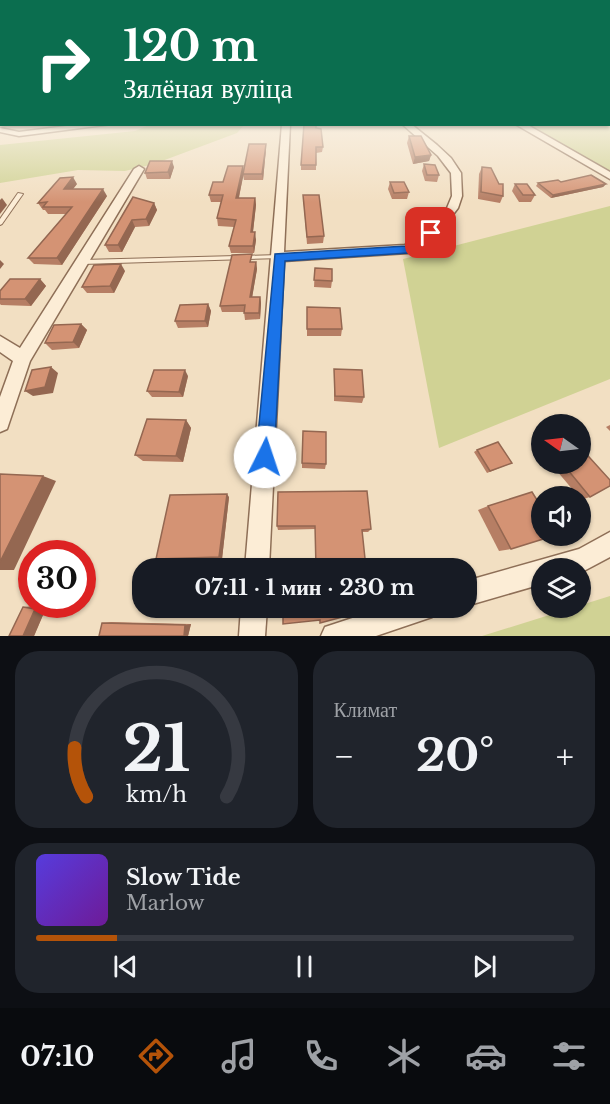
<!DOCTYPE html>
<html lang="ru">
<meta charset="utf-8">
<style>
:root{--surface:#171b24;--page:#20242c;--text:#f1f3f6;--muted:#9ea1a6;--line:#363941;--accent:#b45309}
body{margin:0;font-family:"Libre Baskerville",serif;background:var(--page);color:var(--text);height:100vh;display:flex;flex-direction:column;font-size:22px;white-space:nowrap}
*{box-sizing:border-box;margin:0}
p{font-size:20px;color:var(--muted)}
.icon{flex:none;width:33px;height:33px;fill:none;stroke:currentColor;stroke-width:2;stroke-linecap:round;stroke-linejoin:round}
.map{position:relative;height:636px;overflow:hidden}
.drawer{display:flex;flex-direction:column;gap:15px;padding:15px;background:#0d0f14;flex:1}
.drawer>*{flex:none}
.hud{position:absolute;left:0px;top:0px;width:610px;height:126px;box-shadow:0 2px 4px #0004;background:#0b6e4f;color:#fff;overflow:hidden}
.needle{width:39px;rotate:284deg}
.tools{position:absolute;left:531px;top:414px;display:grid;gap:12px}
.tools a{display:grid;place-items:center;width:60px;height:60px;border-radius:50%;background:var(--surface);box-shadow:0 2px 4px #0004;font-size:30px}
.speed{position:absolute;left:18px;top:540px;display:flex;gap:12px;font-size:30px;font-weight:700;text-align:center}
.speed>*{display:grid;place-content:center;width:78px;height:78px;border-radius:50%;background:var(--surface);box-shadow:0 2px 4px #0004;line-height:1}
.speed .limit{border:9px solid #d22;background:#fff;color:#111}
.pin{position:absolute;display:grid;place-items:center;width:51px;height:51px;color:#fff;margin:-26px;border-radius:12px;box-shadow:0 3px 9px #0006}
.me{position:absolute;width:66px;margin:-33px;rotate:4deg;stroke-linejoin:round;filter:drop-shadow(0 0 4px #0008)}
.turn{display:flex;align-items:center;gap:21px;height:126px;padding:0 24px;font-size:27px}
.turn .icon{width:78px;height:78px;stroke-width:2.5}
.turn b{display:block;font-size:42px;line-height:51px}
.big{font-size:45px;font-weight:700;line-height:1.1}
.drawer .tile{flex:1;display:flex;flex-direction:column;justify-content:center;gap:9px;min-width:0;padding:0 21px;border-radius:24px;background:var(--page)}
.drawer .dial{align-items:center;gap:0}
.dial svg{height:156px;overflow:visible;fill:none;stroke:var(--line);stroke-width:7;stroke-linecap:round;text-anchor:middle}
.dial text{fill:var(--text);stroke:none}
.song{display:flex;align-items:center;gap:18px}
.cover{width:72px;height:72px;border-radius:9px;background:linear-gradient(135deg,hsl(250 70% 55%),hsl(280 70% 35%))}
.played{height:6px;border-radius:3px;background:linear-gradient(90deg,var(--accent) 15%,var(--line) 15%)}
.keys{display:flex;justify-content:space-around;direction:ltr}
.heat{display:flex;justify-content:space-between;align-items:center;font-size:33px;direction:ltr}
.drawer .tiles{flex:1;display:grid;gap:15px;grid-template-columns:1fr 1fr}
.tile:last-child{grid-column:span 2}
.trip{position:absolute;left:132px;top:558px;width:345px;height:60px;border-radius:24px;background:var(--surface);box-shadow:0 2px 4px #0004;font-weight:700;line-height:60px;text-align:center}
.tabs{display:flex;height:96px;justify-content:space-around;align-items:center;background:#090b0e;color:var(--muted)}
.tabs .icon{width:42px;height:42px}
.tabs .current{color:var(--accent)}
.tabs b{font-size:27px;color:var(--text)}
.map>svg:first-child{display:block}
.green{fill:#d0d294}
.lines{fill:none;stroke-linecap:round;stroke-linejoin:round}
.service-casing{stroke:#8e6f57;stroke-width:2}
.minor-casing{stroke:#8e6f57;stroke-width:3}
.service{fill:#fcedd6;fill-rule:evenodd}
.minor{fill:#fcedd6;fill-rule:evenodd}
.wall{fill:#b67e64}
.shaded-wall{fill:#946751}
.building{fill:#d49374;stroke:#946751;stroke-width:1.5}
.route{fill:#1a73e8;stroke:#114b97;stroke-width:1.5}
</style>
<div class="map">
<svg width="610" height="636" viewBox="0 0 610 636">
<rect width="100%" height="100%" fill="#f2dfc2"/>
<g class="green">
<polygon points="610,113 610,171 524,125 609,124"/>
<polygon points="149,125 244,125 237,133 154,164 125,171 78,170 0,183 0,145 135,131"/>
<polygon points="610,206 610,379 439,448 403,259"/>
<polygon points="610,596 610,636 482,636"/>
</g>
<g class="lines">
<defs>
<g id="service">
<polygon points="18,193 23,194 2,224 0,225 0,219"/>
<polygon points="279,255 281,256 281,258 82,264 79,262 82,260"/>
</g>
<g id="minor">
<polygon points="82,124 112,124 19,136 0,132 0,128 19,132"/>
<polygon points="282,124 290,124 284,252 405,245 433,225 447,208 452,196 451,173 438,156 402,124 411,124 437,145 451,158 461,173 462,196 458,208 441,230 422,246 408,253 284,261 269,568 245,568"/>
<polygon points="515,124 526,124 610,172 610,179"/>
<polygon points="139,166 144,169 30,361 9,423 7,429 0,432 0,397 13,361 0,352 0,336 20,348 134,169"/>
<polygon points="610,532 610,557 580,573 580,568 542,568 542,584 466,606 466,581 579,549"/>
<polygon points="241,608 267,608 265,636 239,636"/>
<polygon points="383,608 436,608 432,617 376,636 321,636 325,627"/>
</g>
</defs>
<use href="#service" class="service-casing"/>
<use href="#minor" class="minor-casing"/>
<use href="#service" class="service"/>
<use href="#minor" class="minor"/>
</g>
<g class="wall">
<polygon points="316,128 323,147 322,152 316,153 316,170 301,170 301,165"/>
<polygon points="409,136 431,155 429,161 413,164 407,143"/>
<polygon points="266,144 266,149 263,180 244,180 243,175 239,198 255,198 256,205 253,232 256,240 254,253 231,253 229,246 234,227 218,226 217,218 221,202 211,202 209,195 223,182 243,166 244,172"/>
<polygon points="424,164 439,175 437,182 425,181 422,171"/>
<polygon points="174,167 170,179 147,179 145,173"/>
<polygon points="482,167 503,196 500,203 478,199 479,174"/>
<polygon points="390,182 409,192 407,199 392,199 388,189"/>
<polygon points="561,182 606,184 603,187 551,198 536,186 538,183"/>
<polygon points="77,184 73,189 107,196 62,265 34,264 28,258 66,214 48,214 45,210 43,210 38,203"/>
<polygon points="515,184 535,195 531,202 519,202 512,191"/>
<polygon points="303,195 324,236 323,243 307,244"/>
<polygon points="133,197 154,203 157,210 149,226 135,227 122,252 109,252 105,245"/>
<polygon points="253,261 252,262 256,262 257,269 252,297 260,297 261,303 260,319 245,320 244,312 222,312 220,306"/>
<polygon points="315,268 332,281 331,288 314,287"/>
<polygon points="125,271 114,293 87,293 82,287"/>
<polygon points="40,279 46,286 31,306 1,305 0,304 0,291"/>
<polygon points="208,304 211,311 208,327 178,328 175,321"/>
<polygon points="307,307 342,329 341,336 307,336"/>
<polygon points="81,324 87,330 79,348 52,350 45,343"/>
<polygon points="334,369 364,397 362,403 334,401"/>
<polygon points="188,376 183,397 152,397 147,391"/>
<polygon points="186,420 191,428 183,462 143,461 135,455"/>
<polygon points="610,425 610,431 606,427"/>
<polygon points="477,450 512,463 487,473 474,452"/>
<polygon points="302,463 326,464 325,469 302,468"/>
<polygon points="551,464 580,464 590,497 580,500 580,496 578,496"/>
<polygon points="278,492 371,529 368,532 362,532 366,568 316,568 315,529 278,530 277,526"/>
<polygon points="229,497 222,559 162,560 156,559"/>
<polygon points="488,506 511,549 499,551 478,510"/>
<polygon points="34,606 46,608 34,636 23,607"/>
<polygon points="111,622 191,624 188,636 99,636 102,623"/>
</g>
<g class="shaded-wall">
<polygon points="266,144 266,149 263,180 262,174"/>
<polygon points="431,155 429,161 413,164 415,157"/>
<polygon points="172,161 174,167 170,179 168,172"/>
<polygon points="243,166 244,173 237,205 236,198"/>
<polygon points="73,177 77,184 68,195 64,189"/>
<polygon points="606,184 603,187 551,198 553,195"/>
<polygon points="103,189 107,196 62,265 57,258"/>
<polygon points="2,198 7,205 0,214 0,200"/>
<polygon points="255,198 256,205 252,240 251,232"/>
<polygon points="154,203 157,210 149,226 146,219"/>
<polygon points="132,220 135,227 122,252 118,245"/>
<polygon points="255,232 256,240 254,253 253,246"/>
<polygon points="0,260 4,264 0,269"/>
<polygon points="256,262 257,269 251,304 250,297"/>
<polygon points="121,264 125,271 114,293 110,286"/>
<polygon points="40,279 46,286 31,306 25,299"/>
<polygon points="260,297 261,303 260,319 259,313"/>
<polygon points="208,304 211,311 208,327 205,321"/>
<polygon points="81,324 87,330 79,348 73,342"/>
<polygon points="51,367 58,373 53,393 33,396 25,391"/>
<polygon points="185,370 188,376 183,397 179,392"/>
<polygon points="186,420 191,428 183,462 176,456"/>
<polygon points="43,476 56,481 14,570 0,570 0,562"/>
<polygon points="227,494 229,497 222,559 219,557"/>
<polygon points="46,608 34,636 23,636 35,609"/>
<polygon points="191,624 188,636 184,636 185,625"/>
</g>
<g class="building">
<polygon points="304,124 316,124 316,128 321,129 323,147 316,147 316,165 301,165"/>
<polygon points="409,136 421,136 431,155 415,157"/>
<polygon points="249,144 266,144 262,174 243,174"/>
<polygon points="150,161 172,161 168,172 145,173"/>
<polygon points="424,164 435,165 439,175 427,175"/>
<polygon points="228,166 243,166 236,198 255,198 251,232 255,232 253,246 229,246 236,220 217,218 223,195 209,195 213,182 223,182"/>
<polygon points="482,167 491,168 499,184 503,184 503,196 481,192"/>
<polygon points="591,175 606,184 553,195 538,183 558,180 561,182"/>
<polygon points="73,177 64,189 103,189 57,258 28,258 72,207 43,207 47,202 38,203 60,178"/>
<polygon points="390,182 404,182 409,192 394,193"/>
<polygon points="515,184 527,184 535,195 523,195"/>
<polygon points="303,195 319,195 324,236 307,237"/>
<polygon points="133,197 154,203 146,219 132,220 118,245 105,245"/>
<polygon points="252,254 250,262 256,262 250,297 260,297 259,313 244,313 245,305 220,306 232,255"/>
<polygon points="121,264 110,286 82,287 94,265"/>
<polygon points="315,268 332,269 332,281 314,280"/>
<polygon points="10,279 40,279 25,299 0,299 0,291"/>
<polygon points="208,304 205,321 175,321 180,305"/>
<polygon points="307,307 340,308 342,329 307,329"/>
<polygon points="81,324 73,342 45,343 54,325"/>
<polygon points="51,367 45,387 25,391 32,370"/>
<polygon points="334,369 362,370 364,397 335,396"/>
<polygon points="154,370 185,370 179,392 147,391"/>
<polygon points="147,419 186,420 176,456 135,455"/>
<polygon points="303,431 326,432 326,464 302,463"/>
<polygon points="498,442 512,463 490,471 477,450"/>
<polygon points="580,447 610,480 610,486 590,497 563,464 580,464"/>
<polygon points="0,474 43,476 0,562"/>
<polygon points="367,491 371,529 362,530 366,568 316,568 315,526 277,526 278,492"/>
<polygon points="532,492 542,508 542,536 553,536 511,549 488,506"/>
<polygon points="227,494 219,557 156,559 170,495"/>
<polygon points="23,607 35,609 23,636 9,636"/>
<polygon points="283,608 364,608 365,611 320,623 320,620 283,624"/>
<polygon points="102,623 185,625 184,636 99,636"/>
</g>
<linearGradient id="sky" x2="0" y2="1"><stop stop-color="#8dbbd5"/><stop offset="0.56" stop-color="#f9f1e4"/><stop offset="1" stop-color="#f9f1e4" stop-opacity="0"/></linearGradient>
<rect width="610" height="202" fill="url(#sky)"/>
<polygon class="route" points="428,230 437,233 425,245 408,253 285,261 274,457 271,464 265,466 258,464 256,457 275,254 406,246"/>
</svg>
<div class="tools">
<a><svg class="needle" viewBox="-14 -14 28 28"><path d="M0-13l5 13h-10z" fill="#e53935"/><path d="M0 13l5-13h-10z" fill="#9ea1a6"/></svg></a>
<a><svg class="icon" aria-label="sound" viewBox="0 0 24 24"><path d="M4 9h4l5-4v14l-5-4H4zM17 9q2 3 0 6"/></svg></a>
<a><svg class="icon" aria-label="layers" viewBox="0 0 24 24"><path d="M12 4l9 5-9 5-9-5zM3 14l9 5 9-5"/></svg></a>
</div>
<div class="speed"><div class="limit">30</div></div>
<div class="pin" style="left:431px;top:233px;background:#d93025"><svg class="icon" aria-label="arrive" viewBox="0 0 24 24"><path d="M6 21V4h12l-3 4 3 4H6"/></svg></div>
<svg class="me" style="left:265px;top:457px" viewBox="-20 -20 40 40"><circle r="19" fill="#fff"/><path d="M0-13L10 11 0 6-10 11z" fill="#1a73e8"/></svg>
<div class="trip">07:11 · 1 мин · 230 m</div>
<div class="hud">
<div class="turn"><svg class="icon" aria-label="right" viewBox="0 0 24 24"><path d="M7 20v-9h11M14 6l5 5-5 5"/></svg><div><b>120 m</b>Зялёная вуліца</div></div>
</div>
</div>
<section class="drawer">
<div class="tiles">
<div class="tile dial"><svg viewBox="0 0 100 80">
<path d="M14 69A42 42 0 1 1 86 69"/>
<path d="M14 69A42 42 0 0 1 8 44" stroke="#b45309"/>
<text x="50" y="56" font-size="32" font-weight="700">21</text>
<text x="50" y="72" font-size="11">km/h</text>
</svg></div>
<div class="tile"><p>Климат</p>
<div class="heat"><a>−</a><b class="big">20°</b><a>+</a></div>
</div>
<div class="tile">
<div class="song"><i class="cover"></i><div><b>Slow Tide</b><p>Marlow</p></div></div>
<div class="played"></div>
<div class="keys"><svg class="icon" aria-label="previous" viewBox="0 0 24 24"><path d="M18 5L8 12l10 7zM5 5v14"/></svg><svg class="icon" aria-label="pause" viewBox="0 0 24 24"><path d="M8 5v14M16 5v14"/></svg><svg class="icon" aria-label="next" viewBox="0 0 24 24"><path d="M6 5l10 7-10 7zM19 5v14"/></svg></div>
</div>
</div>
</section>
<nav class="tabs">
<b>07:10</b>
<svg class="icon current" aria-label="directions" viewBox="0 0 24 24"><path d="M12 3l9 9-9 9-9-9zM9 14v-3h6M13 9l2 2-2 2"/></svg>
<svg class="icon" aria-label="music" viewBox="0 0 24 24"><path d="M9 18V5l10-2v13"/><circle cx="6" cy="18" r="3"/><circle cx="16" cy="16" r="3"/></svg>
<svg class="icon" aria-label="phone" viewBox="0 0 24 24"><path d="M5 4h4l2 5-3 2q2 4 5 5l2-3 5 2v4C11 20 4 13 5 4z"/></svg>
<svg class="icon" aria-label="climate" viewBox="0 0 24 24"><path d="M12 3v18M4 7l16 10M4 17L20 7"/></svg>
<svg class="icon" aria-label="car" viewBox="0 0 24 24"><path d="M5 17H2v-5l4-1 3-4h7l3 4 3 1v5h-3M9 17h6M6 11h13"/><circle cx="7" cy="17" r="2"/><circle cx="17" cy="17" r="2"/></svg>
<svg class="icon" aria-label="filters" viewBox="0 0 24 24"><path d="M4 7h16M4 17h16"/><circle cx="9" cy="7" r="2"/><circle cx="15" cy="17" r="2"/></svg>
</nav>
